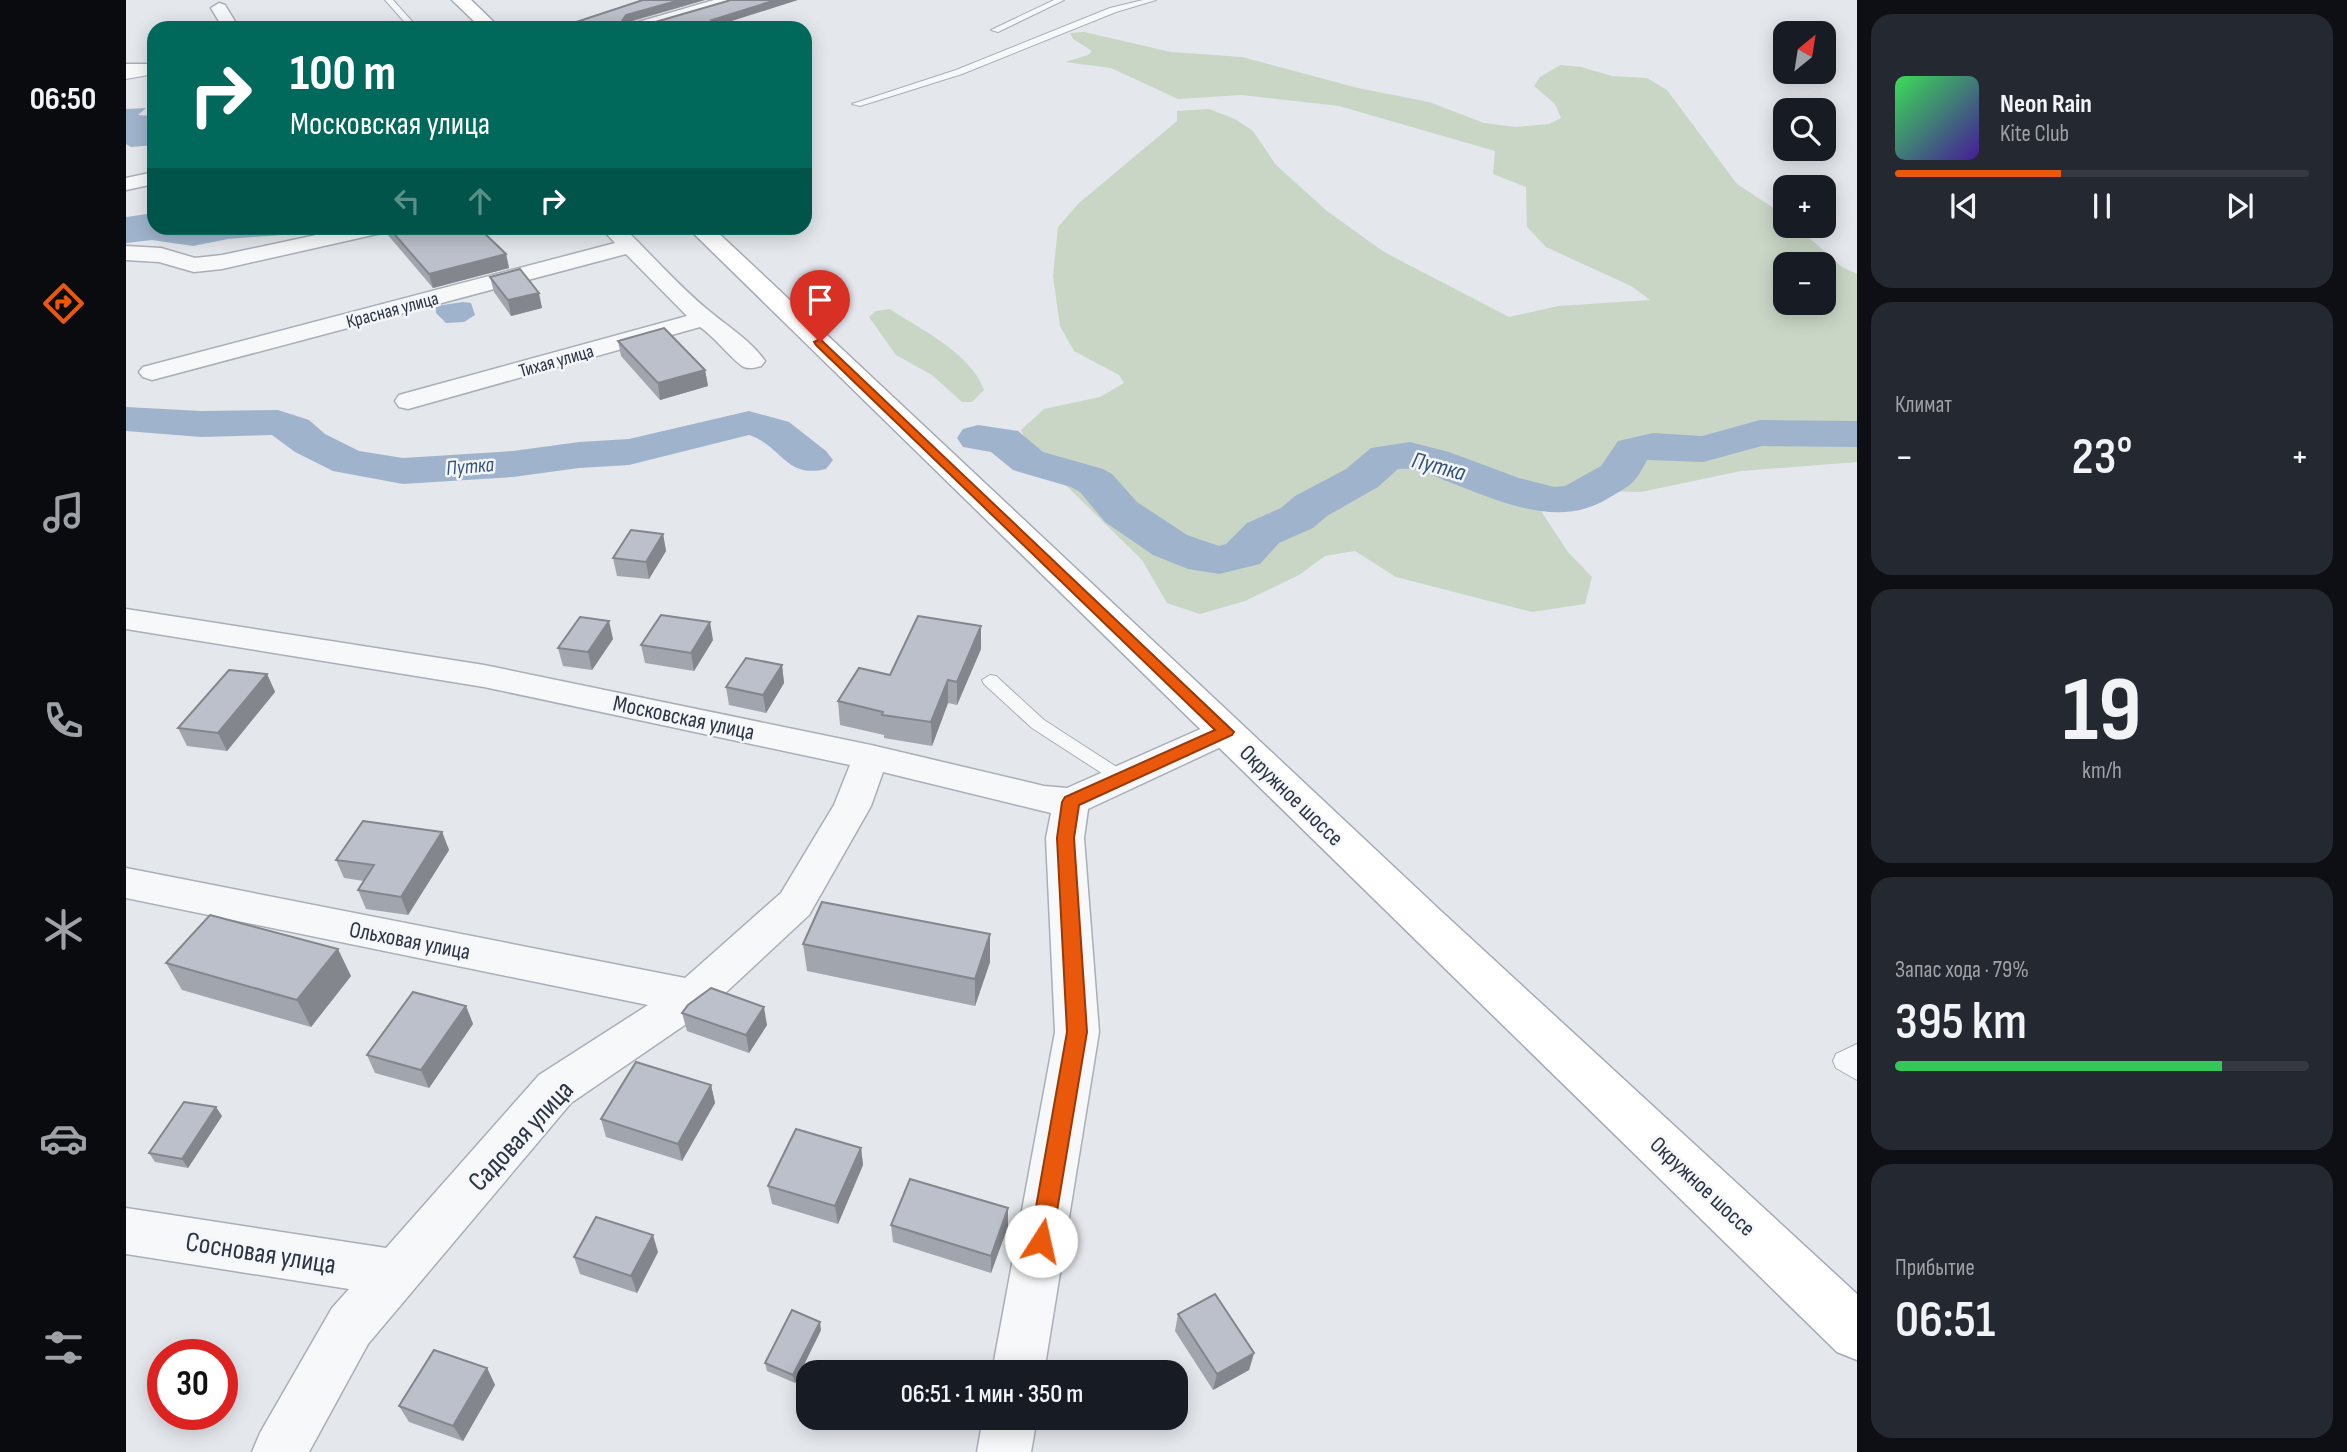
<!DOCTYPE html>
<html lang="ru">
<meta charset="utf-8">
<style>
:root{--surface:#171b24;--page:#242831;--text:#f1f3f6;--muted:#9ea1a6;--line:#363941;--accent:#ea580c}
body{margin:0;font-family:"Sofia Sans Condensed",sans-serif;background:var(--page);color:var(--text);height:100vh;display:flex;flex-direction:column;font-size:26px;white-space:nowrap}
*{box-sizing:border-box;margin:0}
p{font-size:23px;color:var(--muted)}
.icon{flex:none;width:38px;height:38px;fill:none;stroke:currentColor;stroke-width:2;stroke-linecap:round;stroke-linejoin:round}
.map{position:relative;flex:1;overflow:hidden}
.details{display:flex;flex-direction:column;gap:14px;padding:14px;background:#0d0f14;width:490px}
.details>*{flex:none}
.guide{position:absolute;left:21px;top:21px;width:665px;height:214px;border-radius:21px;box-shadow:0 4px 18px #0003;background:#00695c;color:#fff;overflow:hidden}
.needle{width:46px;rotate:30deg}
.controls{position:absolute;left:1647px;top:21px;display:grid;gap:14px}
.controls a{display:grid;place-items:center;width:63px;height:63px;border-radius:14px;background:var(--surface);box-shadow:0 4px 18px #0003;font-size:35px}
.speed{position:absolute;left:21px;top:1339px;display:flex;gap:14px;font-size:35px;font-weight:700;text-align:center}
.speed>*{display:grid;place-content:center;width:91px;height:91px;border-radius:50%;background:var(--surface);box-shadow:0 4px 18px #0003;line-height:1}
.speed .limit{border:10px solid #d22;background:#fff;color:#111}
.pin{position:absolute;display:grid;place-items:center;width:60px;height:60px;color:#fff;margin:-72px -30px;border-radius:50% 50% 50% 0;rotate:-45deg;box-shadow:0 0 7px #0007}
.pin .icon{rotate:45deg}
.me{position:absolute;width:77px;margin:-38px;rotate:10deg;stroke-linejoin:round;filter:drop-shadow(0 0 5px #0008)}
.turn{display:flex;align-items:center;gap:24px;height:147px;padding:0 28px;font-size:32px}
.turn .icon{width:91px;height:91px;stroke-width:2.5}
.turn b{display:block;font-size:49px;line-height:60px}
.lanes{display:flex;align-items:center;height:66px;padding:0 28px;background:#0003;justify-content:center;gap:35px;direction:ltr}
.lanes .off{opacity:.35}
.big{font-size:52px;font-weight:600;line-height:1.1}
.details .card{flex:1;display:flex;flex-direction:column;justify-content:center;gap:10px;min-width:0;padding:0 24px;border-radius:21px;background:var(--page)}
.details .dial{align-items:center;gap:0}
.dial b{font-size:91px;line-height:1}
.song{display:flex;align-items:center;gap:21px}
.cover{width:84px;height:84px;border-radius:10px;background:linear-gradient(135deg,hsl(130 70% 55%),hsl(260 70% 35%))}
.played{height:7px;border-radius:4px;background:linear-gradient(90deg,var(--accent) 40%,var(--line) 40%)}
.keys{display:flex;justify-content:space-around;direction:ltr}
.heat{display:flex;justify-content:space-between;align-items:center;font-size:38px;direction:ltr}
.charge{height:10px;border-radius:5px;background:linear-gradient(90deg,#34c759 79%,var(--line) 0)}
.trip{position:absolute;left:670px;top:1360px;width:392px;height:70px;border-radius:21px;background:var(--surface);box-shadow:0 4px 18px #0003;font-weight:600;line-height:70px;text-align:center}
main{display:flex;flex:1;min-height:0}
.tabs{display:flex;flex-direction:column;width:126px;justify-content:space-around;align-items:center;background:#090b0e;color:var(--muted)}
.tabs .icon{width:49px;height:49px}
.tabs .active{color:var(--accent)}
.tabs b{font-size:32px;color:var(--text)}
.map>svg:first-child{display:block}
.green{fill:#c9d6c5;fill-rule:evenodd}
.water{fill:#9fb4cc}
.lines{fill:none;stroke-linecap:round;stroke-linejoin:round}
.river{fill:#9fb4cc;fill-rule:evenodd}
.service-casing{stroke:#a9aeb7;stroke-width:2}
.minor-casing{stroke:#a9aeb7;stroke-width:3}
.primary-casing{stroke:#a3abb8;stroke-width:3}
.service{fill:#f7f8fa;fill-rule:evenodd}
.minor{fill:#f7f8fa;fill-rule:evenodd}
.primary{fill:#fff;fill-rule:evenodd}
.wall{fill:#a1a5ae}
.shaded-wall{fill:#83868d}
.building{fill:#bbc0ca;stroke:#83868d;stroke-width:2}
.route{fill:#ea580c;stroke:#983908;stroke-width:2}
.labels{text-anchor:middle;stroke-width:5;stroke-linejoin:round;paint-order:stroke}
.far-street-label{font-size:19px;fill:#2b3445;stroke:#f4f6f9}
.far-water-label{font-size:21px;font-style:italic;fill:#34527a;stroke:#f4f6f9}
.street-label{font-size:23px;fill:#2b3445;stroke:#f4f6f9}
.water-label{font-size:24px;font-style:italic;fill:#34527a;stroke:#f4f6f9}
.near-street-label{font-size:28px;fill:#2b3445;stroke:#f4f6f9}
</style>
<main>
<nav class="tabs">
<b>06:50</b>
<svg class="icon active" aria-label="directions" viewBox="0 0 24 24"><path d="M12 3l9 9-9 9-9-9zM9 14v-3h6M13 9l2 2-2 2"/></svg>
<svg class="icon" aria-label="music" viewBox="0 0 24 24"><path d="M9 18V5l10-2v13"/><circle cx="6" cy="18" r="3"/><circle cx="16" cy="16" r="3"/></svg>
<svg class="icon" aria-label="phone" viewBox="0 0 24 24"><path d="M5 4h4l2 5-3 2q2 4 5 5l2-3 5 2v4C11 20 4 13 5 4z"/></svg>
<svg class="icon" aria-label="climate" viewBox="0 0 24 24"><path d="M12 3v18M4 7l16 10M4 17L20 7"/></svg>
<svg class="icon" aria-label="car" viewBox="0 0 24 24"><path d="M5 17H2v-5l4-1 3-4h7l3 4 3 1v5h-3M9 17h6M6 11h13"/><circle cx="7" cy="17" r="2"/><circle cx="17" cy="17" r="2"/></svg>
<svg class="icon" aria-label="filters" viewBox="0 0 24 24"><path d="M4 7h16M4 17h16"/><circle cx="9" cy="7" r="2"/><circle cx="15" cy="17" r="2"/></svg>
</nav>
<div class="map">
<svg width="1731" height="1452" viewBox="0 0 1731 1452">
<rect width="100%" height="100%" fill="#e4e7ec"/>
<g class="green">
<path d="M958,32L1045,52L1116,57L1232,88L1303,102L1358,123L1390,127L1423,124L1435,118L1429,104L1408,86L1414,77L1434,65L1455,67L1486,76L1521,78L1541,90L1611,184L1658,215L1659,226H1670L1716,267L1731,274V462L1615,471L1515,492L1432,490L1415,511L1442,552L1466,577L1459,604L1406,612L1270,577L1229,551L1199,556L1173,575L1119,601L1074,614L1041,603L1016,560L905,451L895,430L918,409L974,397L998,383L993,375L948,351L934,326L927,276L932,227L953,203L1051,121V111L1083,109L1109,119L1127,131L1150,165L1201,211L1258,252L1383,317L1432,306L1524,300L1505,286L1420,247L1401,227L1400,187L1367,174L1369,151L1213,106L1115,95L1052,99L985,68L939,62L962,55L966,51L947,39L944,33ZM1659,264H1698V303H1659Z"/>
<path d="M764,309C795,330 845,353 858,390L846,402H836L806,375L770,355L743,317L750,311Z"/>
</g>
<g class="water">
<polygon points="20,108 12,115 28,116 28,145 5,147 0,144 0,109"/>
<polygon points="28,213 28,228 196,228 181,233 102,239 67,246 26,240 0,243 0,217"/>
<polygon points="337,302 345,303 349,315 338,322 320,323 310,313 310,306"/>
</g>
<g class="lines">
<g class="river">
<path d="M0,407L75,411L152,410L183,420L199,434L233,451L277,458L387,451L453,442L503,439L623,411L663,422L700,451L707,460L700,469C660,479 656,446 623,435L503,465L453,468L387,477L277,484L207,471L169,452L146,435L75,437L0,431Z"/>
<path d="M1634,420L1731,421V447L1636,446L1577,462L1521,460C1508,485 1505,485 1481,499C1431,529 1373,501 1323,482C1306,475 1291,467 1272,469L1252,487L1201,516L1187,528L1153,543L1134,564L1093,574L1062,569L1027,555L979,522L954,492L945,487L887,470L865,452L837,447L831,438L837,429L852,425L892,431L917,452L977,469L986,474L1011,502L1061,535L1093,546L1100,544L1121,523L1155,508L1169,496L1220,469L1245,448L1284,442L1323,452L1393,478L1428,487L1439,486L1475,466L1492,441L1527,433L1576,436Z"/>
</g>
<defs>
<g id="service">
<polygon points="259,0 267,0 292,28 284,28"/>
<polygon points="928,0 938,0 872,32 865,30"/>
<polygon points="1017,0 1030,0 990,12 836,74 734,106 726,104 830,70 984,8"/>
<polygon points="28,68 28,74 0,79 0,73"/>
<polygon points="864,675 870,676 918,720 1003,775 1006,779 1003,783 991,783 906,728 858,684 856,680"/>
<polygon points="1731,1044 1731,1080 1710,1068 1707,1061 1710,1054"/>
</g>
<g id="minor">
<polygon points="588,0 613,0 610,3 526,28 500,28 502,25"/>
<polygon points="93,3 99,5 113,28 97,28 85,8"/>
<rect x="0" y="64" width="28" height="10"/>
<polygon points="28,172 28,184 0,190 0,178"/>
<polygon points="223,228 262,228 259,233 251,234 96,269 68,272 33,262 0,260 0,246 35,248 69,258 96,255"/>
<path d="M479,228H498C527,256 555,289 587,314C605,329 625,341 639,361L635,366C629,368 623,369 618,367C607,361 589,337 574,327L282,409L273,407L269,401L273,395L561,316L500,254L26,380L17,377L13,372L17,367L489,243L477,230Z"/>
<polygon points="0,609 358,665 745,745 918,786 941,788 1088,723 1100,719 1112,723 1118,731 1112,739 962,809 958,838 973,1032 918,1372 866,1372 929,1032 920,838 925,813 757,772 745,806 683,915 582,1009 445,1103 242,1344 183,1452 126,1452 134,1433 206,1308 223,1289 0,1254 0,1208 260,1248 413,1075 522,1005 0,898 0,868 559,978 655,893 708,805 724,765 358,687 0,629"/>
<polygon points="857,1418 911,1418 905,1452 851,1452"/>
</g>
<g id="primary">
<polygon points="326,0 345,0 374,28 355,28"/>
<polygon points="562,228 587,228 1315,911 1731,1294 1731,1360 1711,1352"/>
</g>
</defs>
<use href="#service" class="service-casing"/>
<use href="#minor" class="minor-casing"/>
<use href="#primary" class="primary-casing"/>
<use href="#service" class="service"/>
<use href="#minor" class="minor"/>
<use href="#primary" class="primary"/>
</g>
<g class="wall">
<polygon points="517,0 579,0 504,22 590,26 590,28 448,28 447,23"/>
<polygon points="259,228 353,228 380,254 383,268 307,288 261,234"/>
<polygon points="364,277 416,308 385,316 368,292"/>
<polygon points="492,341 579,370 582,386 534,400 495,356"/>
<polygon points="537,534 540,551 523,579 491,576 487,558"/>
<polygon points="487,639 466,670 437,666 432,648"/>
<polygon points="587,640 568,671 519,663 515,645"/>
<polygon points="855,649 831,705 822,703 806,746 758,738 758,735 714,725 712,701 764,675"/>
<polygon points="656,665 658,683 640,713 603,705 600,687"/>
<polygon points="141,674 149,692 101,751 61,746 52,728"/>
<polygon points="316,832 323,850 282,915 240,909 232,890 238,881 218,878 210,860"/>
<polygon points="677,944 864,962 849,1006 681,971"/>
<polygon points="40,963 225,976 185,1027 56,990"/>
<polygon points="340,1006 347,1024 303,1088 249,1073 241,1055"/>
<polygon points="556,1013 641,1025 623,1053 561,1031"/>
<polygon points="585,1085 589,1103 556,1161 480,1137 475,1119"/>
<polygon points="96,1116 62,1168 29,1162 23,1153"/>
<polygon points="735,1148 737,1165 712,1224 646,1204 642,1186"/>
<polygon points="882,1208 882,1226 865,1273 767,1242 765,1225"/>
<polygon points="532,1252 511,1293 454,1274 448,1257"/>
<polygon points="1052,1314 1128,1353 1123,1370 1087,1390 1049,1331"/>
<polygon points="695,1330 669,1383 641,1371 639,1363"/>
<polygon points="361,1368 369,1385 337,1441 283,1422 273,1406"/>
</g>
<g class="shaded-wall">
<polygon points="554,0 579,0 501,22 496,21 500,15"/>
<polygon points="650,0 672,0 590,26 590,28 566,28 586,20"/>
<polygon points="380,254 383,268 307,288 303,274"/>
<polygon points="413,293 416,308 385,316 382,300"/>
<polygon points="579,370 582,386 534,400 532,383"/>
<polygon points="537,534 540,551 523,579 520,562"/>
<polygon points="483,621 487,639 466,670 462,652"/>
<polygon points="584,622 587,640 568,671 565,653"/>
<polygon points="855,626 855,649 831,705 831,682"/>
<polygon points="656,665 658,683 640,713 637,695"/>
<polygon points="141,674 149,692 101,751 92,733"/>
<polygon points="822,680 822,703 806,746 805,722"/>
<polygon points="316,832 323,850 282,915 275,897"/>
<polygon points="864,934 864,962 849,1006 849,979"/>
<polygon points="212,949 225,976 185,1027 171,1000"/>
<polygon points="340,1006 347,1024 303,1088 295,1070"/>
<polygon points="638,1007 641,1025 623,1053 620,1035"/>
<polygon points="585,1085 589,1103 556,1161 552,1144"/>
<polygon points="90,1107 96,1116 62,1168 56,1159"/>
<polygon points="735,1148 737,1165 712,1224 709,1206"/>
<polygon points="882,1208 882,1226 865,1273 865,1256"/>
<polygon points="527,1235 532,1252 511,1293 505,1276"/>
<polygon points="694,1322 695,1330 669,1383 667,1375"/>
<polygon points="1128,1353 1123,1370 1087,1390 1091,1374"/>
<polygon points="361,1368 369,1385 337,1441 327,1426"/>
</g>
<g class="building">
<polygon points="517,0 554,0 500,15 496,21 526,23 605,0 650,0 586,20 589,21 566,28 461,28 447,23"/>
<polygon points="263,228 353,228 380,254 303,274"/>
<polygon points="394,269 413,293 382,300 364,277"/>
<polygon points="538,328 579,370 532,383 492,341"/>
<polygon points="505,530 537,534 520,562 487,558"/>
<polygon points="535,615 584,622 565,653 515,645"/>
<polygon points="792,616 855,626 831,682 822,680 805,722 756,715 757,712 712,701 733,668 764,675"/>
<polygon points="454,617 483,621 462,652 432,648"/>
<polygon points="620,658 656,665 637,695 600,687"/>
<polygon points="103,670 141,674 92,733 52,728"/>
<polygon points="237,821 316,832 275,897 232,890 248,865 210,860"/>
<polygon points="696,902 864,934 849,979 677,944"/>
<polygon points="84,915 212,949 171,1000 40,963"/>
<polygon points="585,988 638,1007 620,1035 556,1013 562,1005"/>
<polygon points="287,992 340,1006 295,1070 241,1055"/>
<polygon points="510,1062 585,1085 552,1144 475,1119"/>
<polygon points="58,1102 90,1107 56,1159 23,1153"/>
<polygon points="670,1129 735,1148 709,1206 642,1186"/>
<polygon points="784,1179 882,1208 865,1256 765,1225"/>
<polygon points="470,1217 527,1235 505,1276 448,1257"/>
<polygon points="1089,1294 1128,1353 1091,1374 1052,1314"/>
<polygon points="666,1310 694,1322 667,1375 639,1363"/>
<polygon points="308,1350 361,1368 327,1426 273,1406"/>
</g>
<polygon class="route" points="694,339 1108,732 1106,735 953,805 948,838 961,1032 926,1241 923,1249 915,1252 907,1249 904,1241 941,1032 931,838 936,802 939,797 1089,730 690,345 688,342"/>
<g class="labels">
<g class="far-street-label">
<text transform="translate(266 309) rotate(-15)" y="7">Красная улица</text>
<text transform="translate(430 360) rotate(-16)" y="7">Тихая улица</text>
</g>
<g class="far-water-label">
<text transform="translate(344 466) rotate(-5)" y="7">Путка</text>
</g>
<g class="street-label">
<text transform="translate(558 717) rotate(12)" y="8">Московская улица</text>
<text transform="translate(1166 795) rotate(44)" y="8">Окружное шоссе</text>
<text transform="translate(284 940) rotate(11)" y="8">Ольховая улица</text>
<text transform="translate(1577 1186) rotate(43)" y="8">Окружное шоссе</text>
</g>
<g class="water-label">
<text transform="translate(1313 466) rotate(15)" y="8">Путка</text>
</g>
<g class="near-street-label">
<text transform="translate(394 1135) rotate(-47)" y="10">Садовая улица</text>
<text transform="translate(135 1252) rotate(9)" y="10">Сосновая улица</text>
</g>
</g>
</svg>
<div class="controls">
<a><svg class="needle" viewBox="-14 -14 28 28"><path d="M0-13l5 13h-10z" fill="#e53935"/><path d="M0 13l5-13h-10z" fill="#9ea1a6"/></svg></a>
<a><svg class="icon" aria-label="search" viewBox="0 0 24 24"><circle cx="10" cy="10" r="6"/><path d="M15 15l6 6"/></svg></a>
<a>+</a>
<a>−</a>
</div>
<div class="speed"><div class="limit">30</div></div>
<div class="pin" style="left:694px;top:342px;background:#d93025"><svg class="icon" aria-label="arrive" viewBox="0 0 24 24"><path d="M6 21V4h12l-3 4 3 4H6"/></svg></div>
<svg class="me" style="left:915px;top:1241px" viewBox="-20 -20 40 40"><circle r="19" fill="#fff"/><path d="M0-13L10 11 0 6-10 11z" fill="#ea580c"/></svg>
<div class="trip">06:51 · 1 мин · 350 m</div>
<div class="guide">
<div class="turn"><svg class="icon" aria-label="right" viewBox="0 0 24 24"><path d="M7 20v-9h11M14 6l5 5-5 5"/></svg><div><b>100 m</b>Московская улица</div></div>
<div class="lanes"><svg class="icon off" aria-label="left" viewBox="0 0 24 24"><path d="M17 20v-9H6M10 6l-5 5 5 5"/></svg><svg class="icon off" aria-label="ahead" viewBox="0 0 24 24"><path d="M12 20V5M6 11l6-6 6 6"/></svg><svg class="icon" aria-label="right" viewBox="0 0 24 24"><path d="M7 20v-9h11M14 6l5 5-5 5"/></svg></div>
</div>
</div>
<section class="details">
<div class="card">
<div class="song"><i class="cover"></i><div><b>Neon Rain</b><p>Kite Club</p></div></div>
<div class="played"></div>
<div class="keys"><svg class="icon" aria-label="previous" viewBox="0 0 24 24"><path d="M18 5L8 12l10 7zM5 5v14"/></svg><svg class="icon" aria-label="pause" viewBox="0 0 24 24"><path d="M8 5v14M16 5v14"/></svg><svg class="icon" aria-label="next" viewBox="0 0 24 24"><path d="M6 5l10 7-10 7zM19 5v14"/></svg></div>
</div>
<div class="card"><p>Климат</p>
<div class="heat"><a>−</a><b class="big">23°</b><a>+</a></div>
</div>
<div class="card dial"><b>19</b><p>km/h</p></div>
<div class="card"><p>Запас хода · 79%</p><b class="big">395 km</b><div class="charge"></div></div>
<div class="card"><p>Прибытие</p><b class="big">06:51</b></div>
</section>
</main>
